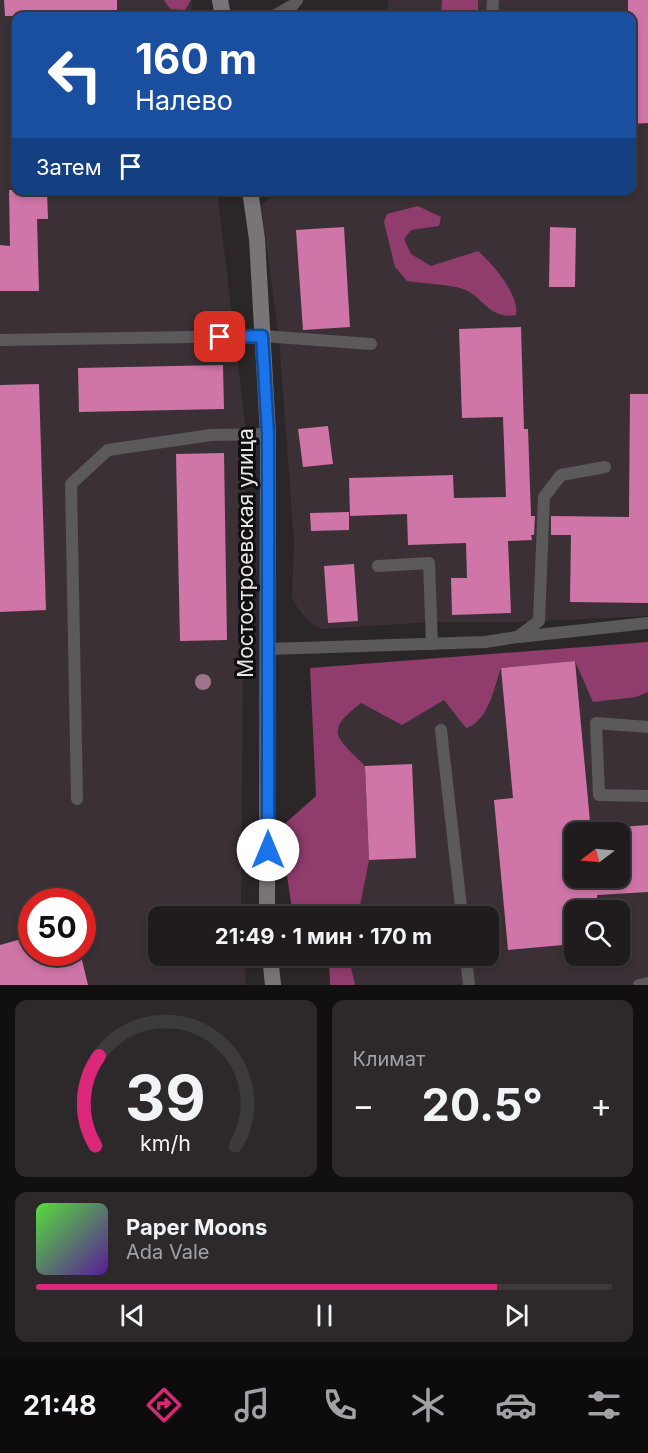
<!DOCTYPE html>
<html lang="ru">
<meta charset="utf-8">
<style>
:root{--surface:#201c1e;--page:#2d292b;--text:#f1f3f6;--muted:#a2a1a4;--line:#3d3a3c;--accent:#db2777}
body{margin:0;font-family:Inter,sans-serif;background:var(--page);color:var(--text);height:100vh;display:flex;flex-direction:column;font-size:22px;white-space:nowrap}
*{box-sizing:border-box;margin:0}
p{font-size:20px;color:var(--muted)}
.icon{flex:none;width:33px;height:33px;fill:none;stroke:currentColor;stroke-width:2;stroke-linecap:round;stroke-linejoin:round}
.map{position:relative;height:985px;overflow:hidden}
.drawer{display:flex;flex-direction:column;gap:15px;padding:15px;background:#120f10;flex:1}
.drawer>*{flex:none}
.hud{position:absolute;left:12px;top:12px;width:624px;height:183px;border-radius:12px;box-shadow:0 3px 9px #0003,0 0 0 2px var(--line);background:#1a4fa0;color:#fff;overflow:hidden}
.needle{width:39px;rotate:254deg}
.fabs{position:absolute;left:564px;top:822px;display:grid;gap:12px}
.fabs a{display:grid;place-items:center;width:66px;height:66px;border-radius:12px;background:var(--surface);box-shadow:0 3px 9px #0003,0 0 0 2px var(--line);font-size:30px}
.speed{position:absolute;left:18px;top:888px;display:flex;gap:12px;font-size:30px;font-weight:700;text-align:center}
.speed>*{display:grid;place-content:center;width:78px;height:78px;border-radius:50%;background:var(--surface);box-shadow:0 3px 9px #0003,0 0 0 2px var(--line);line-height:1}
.speed .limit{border:9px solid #d22;background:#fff;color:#111}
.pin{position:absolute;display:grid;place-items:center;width:51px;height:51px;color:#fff;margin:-26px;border-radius:12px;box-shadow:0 3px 9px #0006}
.me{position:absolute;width:66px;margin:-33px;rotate:0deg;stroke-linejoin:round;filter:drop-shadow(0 0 4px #0008)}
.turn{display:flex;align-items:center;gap:21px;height:126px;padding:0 24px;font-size:27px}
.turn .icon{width:78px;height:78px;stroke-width:2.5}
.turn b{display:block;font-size:42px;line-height:51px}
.then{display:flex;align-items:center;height:57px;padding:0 24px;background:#0003;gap:12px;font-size:22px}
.big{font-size:45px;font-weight:700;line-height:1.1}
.drawer .tile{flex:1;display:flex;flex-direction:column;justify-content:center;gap:9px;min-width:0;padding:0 21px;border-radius:12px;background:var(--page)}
.drawer .dial{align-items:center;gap:0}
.dial svg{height:156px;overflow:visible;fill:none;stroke:var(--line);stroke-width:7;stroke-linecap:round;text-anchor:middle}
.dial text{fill:var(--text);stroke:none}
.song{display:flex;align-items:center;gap:18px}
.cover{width:72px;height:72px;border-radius:9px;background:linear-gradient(135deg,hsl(110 70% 55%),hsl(270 70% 35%))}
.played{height:6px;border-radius:3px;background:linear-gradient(90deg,var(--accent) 80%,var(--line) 80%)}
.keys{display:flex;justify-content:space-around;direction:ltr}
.heat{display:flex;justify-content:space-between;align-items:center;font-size:33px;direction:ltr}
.drawer .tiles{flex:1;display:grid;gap:15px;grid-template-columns:1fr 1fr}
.tile:last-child{grid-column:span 2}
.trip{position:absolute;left:148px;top:906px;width:351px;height:60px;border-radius:12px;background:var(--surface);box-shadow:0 3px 9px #0003,0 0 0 2px var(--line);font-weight:700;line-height:60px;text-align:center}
.menu{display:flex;height:96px;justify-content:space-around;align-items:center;background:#0d0b0c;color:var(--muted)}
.menu .icon{width:42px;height:42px}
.menu .selected{color:var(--accent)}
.menu b{font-size:27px;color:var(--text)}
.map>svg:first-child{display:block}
.built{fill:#3b3035;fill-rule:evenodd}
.forest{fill:#903c6d}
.building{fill:#cf75a7}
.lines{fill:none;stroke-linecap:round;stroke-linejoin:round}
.service{stroke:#5c595a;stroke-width:12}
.secondary{stroke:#797477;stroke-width:16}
.tree{fill:#9e758a}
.route-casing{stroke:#114b97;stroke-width:15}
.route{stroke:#1a73e8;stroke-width:10}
.labels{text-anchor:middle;stroke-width:6;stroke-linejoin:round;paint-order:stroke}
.street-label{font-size:21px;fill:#eae6e8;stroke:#120f11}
</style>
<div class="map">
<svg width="648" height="985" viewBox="0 0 648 985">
<rect width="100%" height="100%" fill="#2b2628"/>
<g class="built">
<path d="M0,0H191L194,16H16V190L217,191L245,422L241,916H159V956H244L246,985H0ZM32,902H82V952H32Z"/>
<polygon points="388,0 648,0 648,616 520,622 432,622 321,629 306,619 292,600 294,541 279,339 261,205 275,194 343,191 632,190 632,16 387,16"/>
<path d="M648,647V985H339L337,956H489V916H336L326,683ZM574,832H620V878H574ZM574,910H620V956H574Z"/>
</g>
<g class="forest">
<polygon points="164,0 191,0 185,10 170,9"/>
<polygon points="442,0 478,0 478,16 441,16"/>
<path d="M418,206L441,217L439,226L411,230L404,239L411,254L431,266L478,251C492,263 520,295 516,315C489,320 483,296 463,289C448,284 424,284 407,281L395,267L384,222L387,214Z"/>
<path d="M648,642V692L636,697L593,702L575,661L501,668C494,687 489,721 466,728L444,700L402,725L361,703C323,732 337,737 365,766L369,860L358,916H293L280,828L316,796L310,668Z"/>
<polygon points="329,956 351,956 350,963 355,985 330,985"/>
</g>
<g class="building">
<polygon points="4,0 117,0 117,16 5,16"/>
<polygon points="628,0 648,0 648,123 632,124 632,16 628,16"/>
<polygon points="9,190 47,190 48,219 37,219 39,291 0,291 0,245 10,246"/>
<polygon points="344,227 350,327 303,330 296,230"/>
<polygon points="550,227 576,228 575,287 549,287"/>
<polygon points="521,327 524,429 528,429 531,516 535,516 534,535 531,535 532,540 508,541 511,613 452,615 451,578 467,578 466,543 408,545 407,514 350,516 349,478 453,475 454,498 506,497 503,417 462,418 459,329"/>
<polygon points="223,365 224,409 79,412 78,368"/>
<polygon points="39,384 46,610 0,612 0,385"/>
<polygon points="630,394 648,394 648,603 570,602 571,535 551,535 551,516 629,517"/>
<polygon points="328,426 333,464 303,467 298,429"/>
<polygon points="224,453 227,640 180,641 176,454"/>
<polygon points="349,512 349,530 311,531 310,513"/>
<polygon points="354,564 358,621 328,623 324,566"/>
<polygon points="575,661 591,832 574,832 574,878 621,878 620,827 648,825 648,892 597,895 598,910 574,910 574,944 508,950 494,800 513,798 501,668"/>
<polygon points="412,764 416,858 369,860 365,766"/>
<polygon points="32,936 32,952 80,952 88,985 0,985 0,945"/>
</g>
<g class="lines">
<g class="service">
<polyline points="274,16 293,5 297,0"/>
<polyline points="492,16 493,0"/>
<polyline points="0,340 263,336 371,344"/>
<polyline points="378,566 429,563 432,644"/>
<polyline points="519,637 648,623"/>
<polyline points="269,649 485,642 517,637 539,621 544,497 561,475 605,467"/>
<polyline points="648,727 596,723 599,795 648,796"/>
<polyline points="441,730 462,916"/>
<polyline points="77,799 71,484 108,450 211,435 268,434"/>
<polyline points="466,956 469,985"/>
<polyline points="639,985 648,983"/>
</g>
<g class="secondary">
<polyline points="220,0 223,16"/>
<polyline points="250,190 257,239 268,434 267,916"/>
<polyline points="270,956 273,985"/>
</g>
</g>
<circle class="tree" cx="203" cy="682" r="8"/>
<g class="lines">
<defs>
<polyline id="route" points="220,337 262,336 268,434 268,850"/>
</defs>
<use href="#route" class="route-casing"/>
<use href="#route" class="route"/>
</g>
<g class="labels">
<g class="street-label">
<text transform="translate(246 553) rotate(-90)" y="7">Мостостроевская улица</text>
</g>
</g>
</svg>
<div class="fabs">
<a><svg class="needle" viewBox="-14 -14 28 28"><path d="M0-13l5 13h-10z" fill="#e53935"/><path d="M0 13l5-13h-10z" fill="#a2a1a4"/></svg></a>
<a><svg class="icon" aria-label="search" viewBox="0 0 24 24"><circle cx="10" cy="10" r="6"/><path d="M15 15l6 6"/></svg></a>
</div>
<div class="speed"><div class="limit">50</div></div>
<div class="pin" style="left:220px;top:337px;background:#d93025"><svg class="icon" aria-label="arrive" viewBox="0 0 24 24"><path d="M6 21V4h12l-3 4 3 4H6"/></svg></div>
<svg class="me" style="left:268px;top:850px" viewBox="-20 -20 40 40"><circle r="19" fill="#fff"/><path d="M0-13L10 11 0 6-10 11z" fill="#1a73e8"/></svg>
<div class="trip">21:49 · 1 мин · 170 m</div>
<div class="hud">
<div class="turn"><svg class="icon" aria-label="left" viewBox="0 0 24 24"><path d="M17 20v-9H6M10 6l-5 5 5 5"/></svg><div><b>160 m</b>Налево</div></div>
<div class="then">Затем<svg class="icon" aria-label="arrive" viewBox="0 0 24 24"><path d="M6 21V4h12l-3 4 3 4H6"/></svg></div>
</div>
</div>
<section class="drawer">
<div class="tiles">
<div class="tile dial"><svg viewBox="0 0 100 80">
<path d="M14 69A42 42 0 1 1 86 69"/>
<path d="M14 69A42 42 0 0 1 16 23" stroke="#db2777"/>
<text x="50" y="56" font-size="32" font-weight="700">39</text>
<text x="50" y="72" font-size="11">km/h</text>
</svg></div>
<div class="tile"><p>Климат</p>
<div class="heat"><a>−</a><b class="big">20.5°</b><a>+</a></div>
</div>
<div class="tile">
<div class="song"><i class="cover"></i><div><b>Paper Moons</b><p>Ada Vale</p></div></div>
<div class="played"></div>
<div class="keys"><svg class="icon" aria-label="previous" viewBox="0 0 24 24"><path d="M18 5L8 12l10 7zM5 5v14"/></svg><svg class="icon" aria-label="pause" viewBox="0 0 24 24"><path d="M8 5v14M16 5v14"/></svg><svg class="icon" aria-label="next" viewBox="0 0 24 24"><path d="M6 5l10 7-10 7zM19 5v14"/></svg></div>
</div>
</div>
</section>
<nav class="menu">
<b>21:48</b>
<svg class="icon selected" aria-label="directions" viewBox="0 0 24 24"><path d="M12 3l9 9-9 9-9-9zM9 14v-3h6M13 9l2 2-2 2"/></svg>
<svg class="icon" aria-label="music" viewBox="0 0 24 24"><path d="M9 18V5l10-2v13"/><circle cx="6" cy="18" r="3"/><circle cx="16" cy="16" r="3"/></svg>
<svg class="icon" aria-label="phone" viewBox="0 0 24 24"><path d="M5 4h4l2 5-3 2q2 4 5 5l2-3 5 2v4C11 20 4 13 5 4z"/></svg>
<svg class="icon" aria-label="climate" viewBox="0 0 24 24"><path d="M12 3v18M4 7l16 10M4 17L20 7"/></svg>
<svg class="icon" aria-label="car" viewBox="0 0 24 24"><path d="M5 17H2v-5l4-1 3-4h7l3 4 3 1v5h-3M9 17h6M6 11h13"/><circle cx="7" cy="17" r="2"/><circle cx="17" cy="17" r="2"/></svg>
<svg class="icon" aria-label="filters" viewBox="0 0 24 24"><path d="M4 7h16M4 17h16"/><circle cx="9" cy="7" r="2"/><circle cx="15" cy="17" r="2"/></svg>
</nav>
